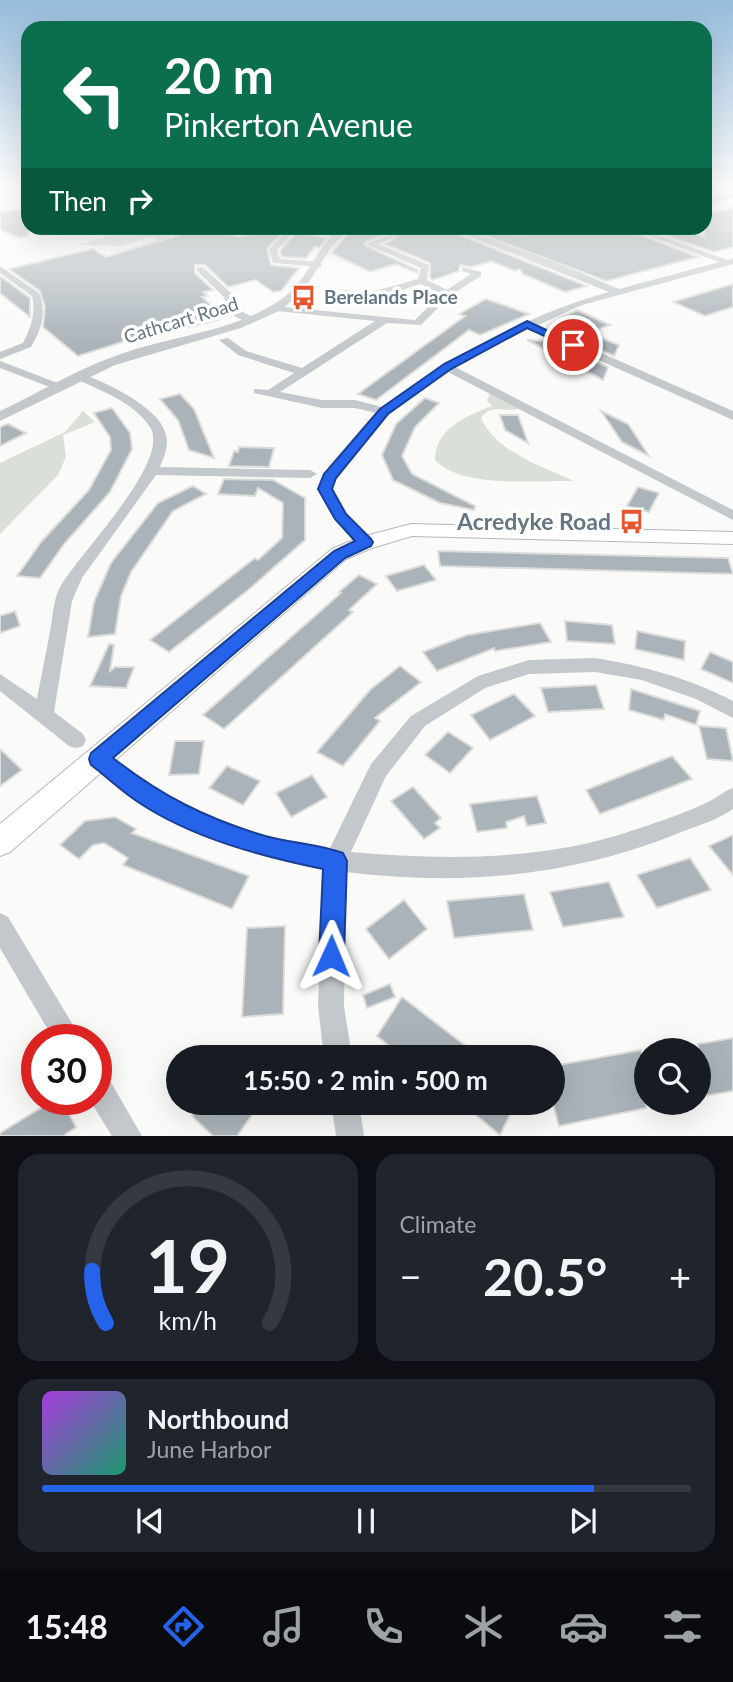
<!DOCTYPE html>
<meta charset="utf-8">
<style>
:root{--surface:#171b24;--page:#20242c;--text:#f1f3f6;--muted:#9ea1a6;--line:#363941;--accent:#2563eb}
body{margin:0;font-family:Lato,sans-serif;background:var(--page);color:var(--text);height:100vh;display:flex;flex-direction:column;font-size:26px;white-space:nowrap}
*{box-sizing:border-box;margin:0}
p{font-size:23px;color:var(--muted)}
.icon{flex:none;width:38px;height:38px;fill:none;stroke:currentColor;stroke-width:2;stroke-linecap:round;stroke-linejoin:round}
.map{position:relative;height:1136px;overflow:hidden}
.side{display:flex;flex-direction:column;gap:18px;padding:18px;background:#0d0f14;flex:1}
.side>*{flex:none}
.guide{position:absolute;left:21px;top:21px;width:691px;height:214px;border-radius:21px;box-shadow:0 7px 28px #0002;background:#0b6e4f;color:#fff;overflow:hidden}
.tools{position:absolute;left:634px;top:1038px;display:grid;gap:14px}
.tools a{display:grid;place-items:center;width:77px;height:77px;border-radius:50%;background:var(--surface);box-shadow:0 7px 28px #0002;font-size:35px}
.speed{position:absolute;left:21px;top:1024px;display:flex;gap:14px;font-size:35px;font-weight:700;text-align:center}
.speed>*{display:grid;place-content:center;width:91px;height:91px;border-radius:50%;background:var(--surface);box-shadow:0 7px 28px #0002;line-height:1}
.speed .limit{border:10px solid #d22;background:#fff;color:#111}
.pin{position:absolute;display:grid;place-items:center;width:60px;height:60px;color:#fff;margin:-30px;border:4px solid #fff;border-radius:50%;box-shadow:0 2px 7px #0007}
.me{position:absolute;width:77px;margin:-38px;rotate:1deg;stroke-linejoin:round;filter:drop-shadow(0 0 5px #0008)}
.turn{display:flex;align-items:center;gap:24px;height:147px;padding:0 28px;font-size:32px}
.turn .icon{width:91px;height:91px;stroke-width:2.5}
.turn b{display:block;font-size:49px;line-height:60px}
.then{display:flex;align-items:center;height:66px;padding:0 28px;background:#0003;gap:14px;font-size:26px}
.big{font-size:52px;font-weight:700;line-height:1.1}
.side .tile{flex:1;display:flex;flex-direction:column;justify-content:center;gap:10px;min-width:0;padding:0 24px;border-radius:21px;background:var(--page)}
.side .dial{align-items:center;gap:0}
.dial svg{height:182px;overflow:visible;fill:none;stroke:var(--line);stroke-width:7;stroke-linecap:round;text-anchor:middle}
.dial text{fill:var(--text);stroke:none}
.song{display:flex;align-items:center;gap:21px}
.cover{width:84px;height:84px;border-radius:10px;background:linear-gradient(135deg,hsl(280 70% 55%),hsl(160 70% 35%))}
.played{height:7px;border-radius:4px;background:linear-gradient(90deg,var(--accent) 85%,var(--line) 85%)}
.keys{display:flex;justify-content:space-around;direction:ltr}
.heat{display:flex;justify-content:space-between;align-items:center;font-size:38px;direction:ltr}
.side .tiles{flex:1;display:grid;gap:18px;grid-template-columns:1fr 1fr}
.tile:last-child{grid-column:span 2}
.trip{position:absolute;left:166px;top:1045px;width:399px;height:70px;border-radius:35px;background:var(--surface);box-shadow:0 7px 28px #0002;font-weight:700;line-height:70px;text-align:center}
.tab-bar{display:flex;height:112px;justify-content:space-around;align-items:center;background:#090b0e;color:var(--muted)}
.tab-bar .icon{width:49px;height:49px}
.tab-bar .on{color:var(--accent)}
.tab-bar b{font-size:32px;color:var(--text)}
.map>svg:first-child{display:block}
.green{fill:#dadfd7}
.building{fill:#aab3b9;stroke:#dcdcda;stroke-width:2}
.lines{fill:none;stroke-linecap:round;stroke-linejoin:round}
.secondary-casing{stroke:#b3babf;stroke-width:2}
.minor{fill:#c3c8cc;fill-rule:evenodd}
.tertiary{fill:#c3c8cc;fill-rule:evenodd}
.secondary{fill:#fff;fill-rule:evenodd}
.route{fill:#2563eb;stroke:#184099;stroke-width:2}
.labels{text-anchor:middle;stroke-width:7;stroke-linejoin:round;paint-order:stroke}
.far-poi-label{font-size:19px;font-weight:bold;fill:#657683;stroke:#fff;text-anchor:start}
.far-street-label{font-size:19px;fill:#657683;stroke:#fff}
.poi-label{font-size:23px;font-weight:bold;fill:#657683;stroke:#fff;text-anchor:end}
</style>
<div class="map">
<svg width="733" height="1136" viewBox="0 0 733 1136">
<rect width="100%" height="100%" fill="#fafaf8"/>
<g class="green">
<polygon points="121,228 148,228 191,245 182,249 151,237 121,246 77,245 127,231"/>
<path d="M490,393L520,409C506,412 489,404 481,418C496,452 543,467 574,481C536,480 462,489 435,460C435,429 466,416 492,406L487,401Z"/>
<polygon points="83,411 95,422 63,435 66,457 58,475 0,534 0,463 65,432"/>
</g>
<g class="building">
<polygon points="733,208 733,247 714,252 644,228 679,228 705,237 705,214"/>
<polygon points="15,209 28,214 28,236 20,238 0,230 0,213"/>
<polygon points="158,228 216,228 218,231 238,237 271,231 273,228 291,228 293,231 327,238 319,248 315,246 306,258 282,257 280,251 295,234 286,229 267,248 271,265 299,268 281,291 273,292 256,280 228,287 205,265 195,265 195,273 213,290 203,292 208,296 202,297 214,308 208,309 208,312 218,320 156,335 154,332 78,356 43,327 45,307 40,291 9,269 93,249 106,257 177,236"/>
<polygon points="353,228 445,228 447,230 587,286 565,292 523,274 520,269 515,271 491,261 472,267 460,265 459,271 433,280 430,278 430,263 385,244 396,238 391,233 365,242 364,245 418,270 417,273 396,264 370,272 331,253"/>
<polygon points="464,228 498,228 519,235 548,228 590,228 606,234 607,228 625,228 627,230 698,257 606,281"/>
<polygon points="0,276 30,298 30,317 0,293"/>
<polygon points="733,284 733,307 705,316 673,302"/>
<polygon points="486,299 529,314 480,335 469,330 376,400 358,394 465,316 459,314"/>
<polygon points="577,310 610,325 588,333 619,345 614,356 563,333 561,318"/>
<polygon points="527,340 549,341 608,367 603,380"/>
<polygon points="180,394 194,409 214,458 189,450 178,420 160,399"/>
<polygon points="425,398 439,403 415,427 402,456 412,474 475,506 474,510 440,503 393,480 382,455 396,424"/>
<polygon points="112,408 130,433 132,449 110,492 64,544 40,578 17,576 42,541 89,490 111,450 110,437 94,413"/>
<polygon points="601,411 628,424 649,456 622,442"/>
<polygon points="500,415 518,415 528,443 505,430"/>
<polygon points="8,424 26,433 0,446 0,427"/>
<polygon points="239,447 274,448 269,467 229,466 234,451 238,452"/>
<polygon points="224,479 273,480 305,498 305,540 247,591 169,652 150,640 255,558 258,560 282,538 283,503 258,488 255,496 218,494"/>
<polygon points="193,486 206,494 173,511 131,572 121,596 115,634 88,637 94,602 111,563 158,503"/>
<polygon points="638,487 659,493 649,512 627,506"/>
<polygon points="438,551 728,558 733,574 440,566"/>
<polygon points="424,565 436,580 397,591 386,576"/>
<polygon points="359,575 377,584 349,610 353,612 224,729 203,715 341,593 339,592"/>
<polygon points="15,611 20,626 0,633 0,616"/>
<polygon points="565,621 612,625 615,644 567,641"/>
<polygon points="540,623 551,642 495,651 494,648 437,671 423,652 467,635"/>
<polygon points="637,631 685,641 684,660 635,649"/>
<polygon points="109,644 114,645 110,671 115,667 134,667 126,688 90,686"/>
<polygon points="710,652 733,662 733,683 701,669"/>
<polygon points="400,666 421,682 375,718 380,721 343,766 317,752 371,689"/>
<polygon points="596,685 604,709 548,712 541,688"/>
<polygon points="631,689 700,711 696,725 665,714 664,720 629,710"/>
<polygon points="514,694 535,716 490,740 471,715"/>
<polygon points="699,726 726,728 733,761 707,759"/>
<polygon points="448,732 473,748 450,773 425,755"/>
<polygon points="175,741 204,741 199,774 169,775"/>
<polygon points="0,749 22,770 0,786"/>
<polygon points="672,756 692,779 600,814 586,790"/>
<polygon points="227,766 260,781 243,805 209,788"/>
<polygon points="312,775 327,797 291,817 276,793"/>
<polygon points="413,787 441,818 435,823 440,828 424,839 391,801"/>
<polygon points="537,796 546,823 527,826 524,816 506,822 507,828 477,832 470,804"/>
<polygon points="115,817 136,829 132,833 249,876 232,909 123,865 128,858 104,843 93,845 79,859 60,845 85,821"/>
<polygon points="733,835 733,875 709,846"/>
<polygon points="690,858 711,890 657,908 637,875"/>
<polygon points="609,882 624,917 563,927 550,892"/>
<polygon points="524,894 533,930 454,938 447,901"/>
<polygon points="404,900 427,929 389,959 366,929"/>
<polygon points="285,926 283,1014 242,1017 247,928"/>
<polygon points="390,984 395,997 367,1008 363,995"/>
<polygon points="402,997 480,1057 403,1057 377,1036"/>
<polygon points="733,1038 733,1091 698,1097 698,1044"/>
<polygon points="641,1050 642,1054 646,1053 646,1108 559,1126 553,1104 553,1066"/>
<polygon points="56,1099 62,1102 76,1127 63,1136 0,1136 0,1133"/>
<polygon points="203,1102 261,1102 237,1136 213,1136 192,1116"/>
<polygon points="460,1102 516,1102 500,1135"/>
</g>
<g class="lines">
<defs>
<polygon id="secondary" points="411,524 733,532 733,544 412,536 372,548 346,559 10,852 0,856 0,824 332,549 358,538"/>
</defs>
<use href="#secondary" class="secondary-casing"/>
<g class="minor">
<polygon points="733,194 733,198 705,204 705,200"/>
<polygon points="219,228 271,228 238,234"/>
<polygon points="294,228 308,228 339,235 335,237"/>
<path d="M448,228H458L557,263L619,289L719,262L628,228H638L728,260L733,258V264L582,305L538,325L733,411V420L529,329L497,343L455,367L733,510V520L448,372L388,414L336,478L332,490L346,514L373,543L370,546H360L335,519L318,490L324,474L376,413L355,408H322L254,393V389L268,390L294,373L238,355L219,340L228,338L246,351L302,368L375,321L277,311L274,310V306L415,320L441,294L421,284C397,291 363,306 340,293L345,290L372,292L418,279L421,268L366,244L390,235L394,237L378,244L429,265L427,280L447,290L471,274L462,271V267L481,272V276L451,295L421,325L387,323L280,392L322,400H355L382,407C454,357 525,315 609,292Z"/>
<polygon points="285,232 292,234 277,250 280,259 318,262 322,265 321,267 273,263 269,250"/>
<path d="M0,266L39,293C47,312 41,331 31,347L0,359V352L23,343C31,328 36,313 32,296L0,273Z"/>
<polygon points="197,267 203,267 232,294 237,309 254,318 254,322 246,322 229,313 224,297 197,271"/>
<polygon points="0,361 63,385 65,387 63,389 55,389 0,368"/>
<path d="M78,373C103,380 161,408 166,435C169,446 164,457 160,467L310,470L317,474L310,478L156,475L82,578L72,601L54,712L83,734L86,740L83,746L76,748L69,746L0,691V674L37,699C41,677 46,654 50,631C53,617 53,602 59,589C77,555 172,462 150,427C134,402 99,390 74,378V374Z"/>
<path d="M595,658C644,666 689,678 733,701V718L696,699L642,680L595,672L529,674L485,688L425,726L386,776L351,852C441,860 538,861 625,833C653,824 683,814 710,801C718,797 724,791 733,788V809C716,821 693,827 674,835C568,877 459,886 346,872L344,1006L352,1057H324L318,1006L323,868C269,860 211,843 163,816C138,802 115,783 92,765L89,759L92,753L99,751L106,753C180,809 237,834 330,848L371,764L411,716L478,676L529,660Z"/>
<polygon points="0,913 8,917 82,1040 54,1040 0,948"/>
<polygon points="96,1070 106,1074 142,1136 112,1136 89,1099 96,1099"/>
<polygon points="331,1102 359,1102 364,1136 336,1136"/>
</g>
<path class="tertiary" d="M340,228H350L331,248L303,291L281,310L241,328L115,365L0,421V411C41,392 78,368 121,354C174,335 236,332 283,298C308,280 316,247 340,228Z"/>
<use href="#secondary" class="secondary"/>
</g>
<linearGradient id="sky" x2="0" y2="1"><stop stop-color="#96bcdc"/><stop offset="0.54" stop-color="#fdfdfc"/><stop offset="1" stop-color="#fdfdfc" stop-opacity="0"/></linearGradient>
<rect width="733" height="346" fill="url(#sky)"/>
<path class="route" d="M527,321L578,345L569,347L527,328L451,369L388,414L336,478L332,489L346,514L371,539L373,542L371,546L345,558L113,758C162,796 205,818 265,836C291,843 318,844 343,853L347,861L344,956L340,965L331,968L322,965L319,956L323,869C260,856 192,838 138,802C121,791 107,777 91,765L89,759L91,753L334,551L355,541L335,519L318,489L324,474L380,409L444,364Z"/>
<defs>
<symbol id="bus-bare" viewBox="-9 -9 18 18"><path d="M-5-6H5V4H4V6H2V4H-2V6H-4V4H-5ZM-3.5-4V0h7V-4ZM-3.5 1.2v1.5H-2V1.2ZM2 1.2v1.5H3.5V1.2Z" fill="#e4572e" stroke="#fff" stroke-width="2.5" paint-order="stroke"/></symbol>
</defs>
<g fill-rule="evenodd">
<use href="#bus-bare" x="286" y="280" width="35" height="35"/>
<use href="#bus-bare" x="614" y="504" width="35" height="35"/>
</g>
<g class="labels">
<g class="far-poi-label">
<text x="324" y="304">Berelands Place</text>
</g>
<g class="far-street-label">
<text transform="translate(181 320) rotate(-17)" y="7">Cathcart Road</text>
</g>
<g class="poi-label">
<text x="611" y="530">Acredyke Road</text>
</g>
</g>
</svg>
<div class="tools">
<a><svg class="icon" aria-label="search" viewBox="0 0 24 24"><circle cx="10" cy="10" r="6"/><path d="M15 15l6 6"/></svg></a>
</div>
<div class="speed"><div class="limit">30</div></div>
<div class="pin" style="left:573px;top:345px;background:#d93025"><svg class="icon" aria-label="arrive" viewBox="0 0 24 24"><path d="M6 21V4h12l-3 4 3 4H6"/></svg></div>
<svg class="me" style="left:331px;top:956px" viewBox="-20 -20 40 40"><path d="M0-17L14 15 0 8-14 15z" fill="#2563eb" stroke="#fff" stroke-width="4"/></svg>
<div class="trip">15:50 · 2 min · 500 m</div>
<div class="guide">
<div class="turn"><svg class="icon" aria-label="left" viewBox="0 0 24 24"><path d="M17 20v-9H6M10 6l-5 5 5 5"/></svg><div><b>20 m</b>Pinkerton Avenue</div></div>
<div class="then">Then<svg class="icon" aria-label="right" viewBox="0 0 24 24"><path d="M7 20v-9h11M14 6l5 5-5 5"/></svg></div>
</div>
</div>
<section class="side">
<div class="tiles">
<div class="tile dial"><svg viewBox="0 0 100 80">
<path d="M14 69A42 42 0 1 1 86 69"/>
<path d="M14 69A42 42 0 0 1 8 46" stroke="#2563eb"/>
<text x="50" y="56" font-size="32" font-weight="700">19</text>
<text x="50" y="72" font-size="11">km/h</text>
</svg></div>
<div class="tile"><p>Climate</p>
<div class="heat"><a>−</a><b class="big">20.5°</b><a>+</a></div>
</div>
<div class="tile">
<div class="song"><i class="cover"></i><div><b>Northbound</b><p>June Harbor</p></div></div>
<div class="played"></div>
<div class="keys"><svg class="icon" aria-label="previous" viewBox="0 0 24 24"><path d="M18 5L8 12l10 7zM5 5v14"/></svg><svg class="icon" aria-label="pause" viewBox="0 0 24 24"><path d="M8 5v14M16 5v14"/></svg><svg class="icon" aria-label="next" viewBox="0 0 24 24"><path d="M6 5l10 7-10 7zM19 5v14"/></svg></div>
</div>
</div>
</section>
<nav class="tab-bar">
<b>15:48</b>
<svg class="icon on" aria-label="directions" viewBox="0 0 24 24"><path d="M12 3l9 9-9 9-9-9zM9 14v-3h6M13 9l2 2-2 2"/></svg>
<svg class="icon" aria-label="music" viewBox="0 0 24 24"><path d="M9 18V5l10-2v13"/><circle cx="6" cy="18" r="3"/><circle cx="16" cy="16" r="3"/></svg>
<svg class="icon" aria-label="phone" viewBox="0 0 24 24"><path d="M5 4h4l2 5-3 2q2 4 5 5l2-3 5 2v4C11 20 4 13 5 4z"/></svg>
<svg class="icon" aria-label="climate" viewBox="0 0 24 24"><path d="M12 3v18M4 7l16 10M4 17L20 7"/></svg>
<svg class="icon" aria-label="car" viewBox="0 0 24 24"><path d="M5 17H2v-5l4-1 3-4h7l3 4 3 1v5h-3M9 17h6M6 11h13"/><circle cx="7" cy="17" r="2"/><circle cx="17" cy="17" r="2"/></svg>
<svg class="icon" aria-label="filters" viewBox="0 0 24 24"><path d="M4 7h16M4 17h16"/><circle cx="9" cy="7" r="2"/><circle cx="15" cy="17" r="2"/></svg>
</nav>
